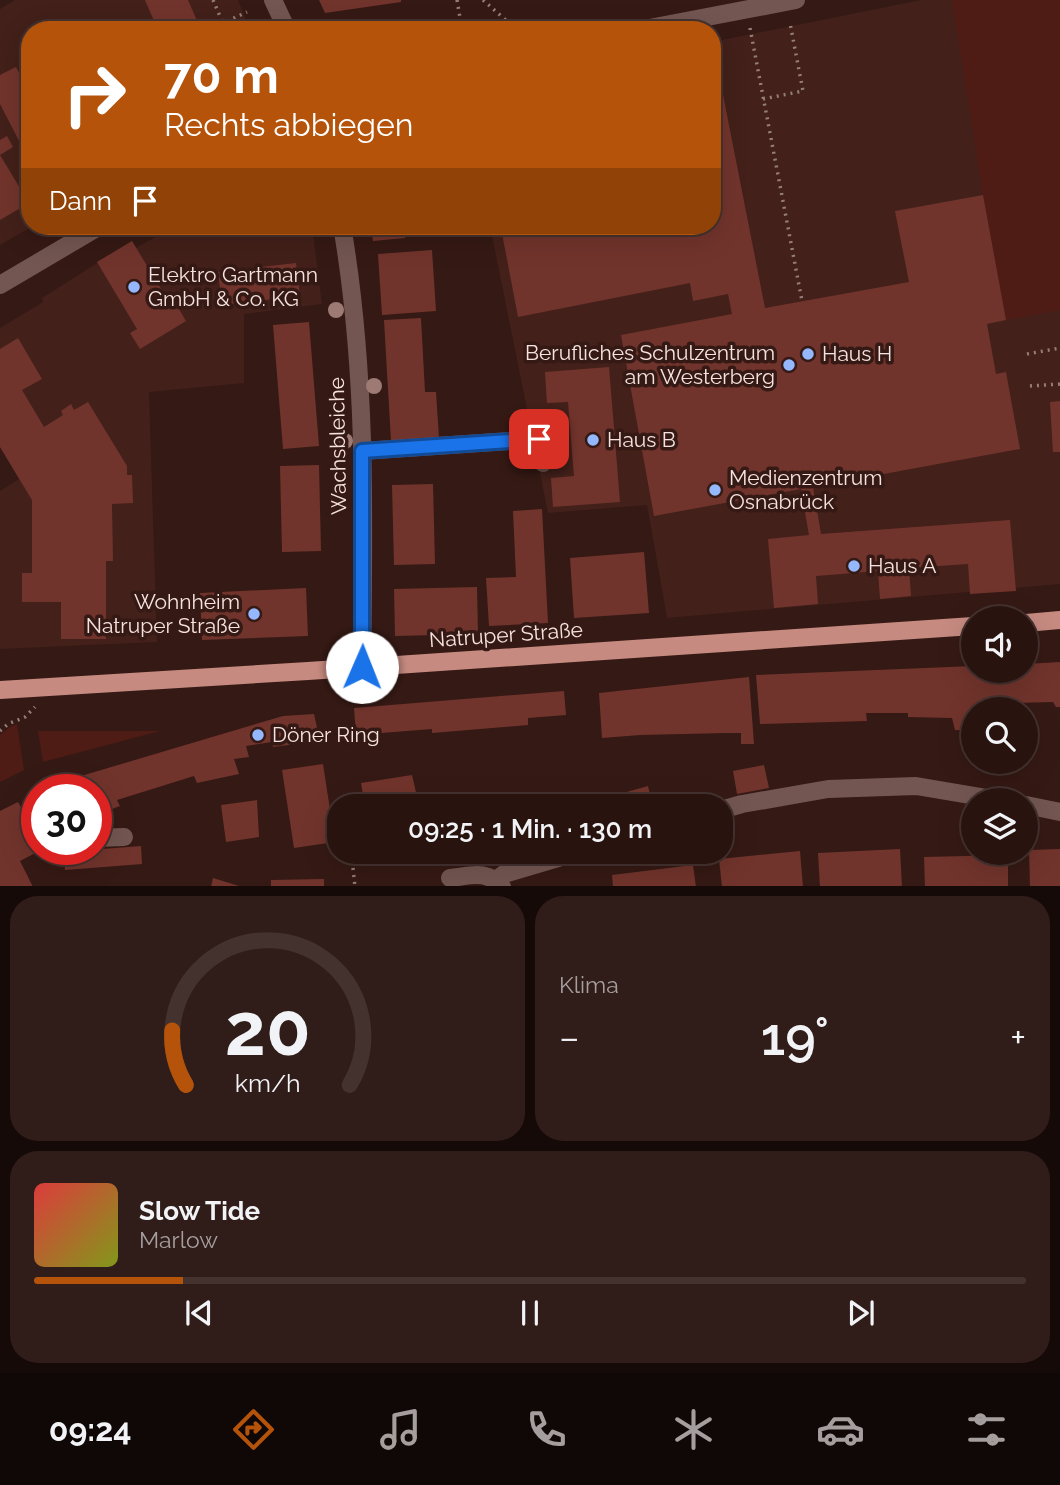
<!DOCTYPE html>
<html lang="de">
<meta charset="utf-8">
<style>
:root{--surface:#28130f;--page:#301c18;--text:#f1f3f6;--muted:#a59e9e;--line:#44322f;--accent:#b45309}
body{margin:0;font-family:Raleway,sans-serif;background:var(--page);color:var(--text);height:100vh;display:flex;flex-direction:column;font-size:26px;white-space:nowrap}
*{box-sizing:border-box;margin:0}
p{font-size:23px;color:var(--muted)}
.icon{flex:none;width:38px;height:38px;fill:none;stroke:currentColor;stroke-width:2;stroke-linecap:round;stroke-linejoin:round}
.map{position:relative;height:886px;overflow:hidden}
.side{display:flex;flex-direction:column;gap:10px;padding:10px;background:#160a08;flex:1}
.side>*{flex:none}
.top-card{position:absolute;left:21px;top:21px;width:700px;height:214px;border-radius:28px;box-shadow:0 7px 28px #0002,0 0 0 2px var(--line);background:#b45309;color:#fff;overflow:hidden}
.buttons{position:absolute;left:961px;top:606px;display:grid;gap:14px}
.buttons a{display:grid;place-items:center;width:77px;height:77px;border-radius:50%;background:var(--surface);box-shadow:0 7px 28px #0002,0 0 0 2px var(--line);font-size:35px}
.speed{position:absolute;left:21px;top:774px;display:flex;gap:14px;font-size:35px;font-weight:700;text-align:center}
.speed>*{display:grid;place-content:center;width:91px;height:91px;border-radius:50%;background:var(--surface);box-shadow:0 7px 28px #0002,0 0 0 2px var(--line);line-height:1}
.speed .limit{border:10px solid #d22;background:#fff;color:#111}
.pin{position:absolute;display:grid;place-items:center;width:60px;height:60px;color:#fff;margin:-30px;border-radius:14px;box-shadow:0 4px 10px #0006}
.me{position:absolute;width:77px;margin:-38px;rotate:1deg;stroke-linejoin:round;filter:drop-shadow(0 0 5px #0008)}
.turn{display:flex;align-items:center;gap:24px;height:147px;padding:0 28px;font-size:32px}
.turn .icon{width:91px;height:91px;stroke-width:2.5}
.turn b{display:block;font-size:49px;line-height:60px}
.then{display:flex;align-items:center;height:66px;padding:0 28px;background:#0003;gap:14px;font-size:26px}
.big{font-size:52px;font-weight:600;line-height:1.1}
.side .card{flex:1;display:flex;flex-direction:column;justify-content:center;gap:10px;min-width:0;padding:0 24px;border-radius:28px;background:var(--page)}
.side .dial{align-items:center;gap:0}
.dial svg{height:182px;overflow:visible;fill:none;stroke:var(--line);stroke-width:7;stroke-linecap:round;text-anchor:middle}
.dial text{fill:var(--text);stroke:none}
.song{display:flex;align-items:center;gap:21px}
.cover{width:84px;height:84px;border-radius:10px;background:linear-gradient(135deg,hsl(0 70% 55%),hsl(70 70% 35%))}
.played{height:7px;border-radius:4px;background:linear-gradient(90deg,var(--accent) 15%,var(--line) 15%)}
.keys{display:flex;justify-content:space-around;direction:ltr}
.heat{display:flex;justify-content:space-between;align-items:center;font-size:38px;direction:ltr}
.side .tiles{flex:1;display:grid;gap:10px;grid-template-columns:1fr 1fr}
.card:last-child{grid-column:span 2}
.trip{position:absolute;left:327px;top:794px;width:406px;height:70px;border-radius:28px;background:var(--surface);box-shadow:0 7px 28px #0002,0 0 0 2px var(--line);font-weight:600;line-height:70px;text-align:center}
.tab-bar{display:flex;height:112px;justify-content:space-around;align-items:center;background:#100806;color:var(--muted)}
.tab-bar .icon{width:49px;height:49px}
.tab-bar .current{color:var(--accent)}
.tab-bar b{font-size:32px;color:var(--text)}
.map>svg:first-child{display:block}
.built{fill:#43201a}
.green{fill:#4f1c15}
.building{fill:#71342c}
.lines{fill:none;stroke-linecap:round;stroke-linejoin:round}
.path{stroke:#957d78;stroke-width:3.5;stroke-dasharray:2 5;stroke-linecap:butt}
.minor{stroke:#735651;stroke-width:18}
.major{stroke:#c68a80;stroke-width:18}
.tree{fill:#9d7a74}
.route-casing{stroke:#114b97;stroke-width:18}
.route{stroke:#1a73e8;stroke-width:12}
.poi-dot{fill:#94b7fd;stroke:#351914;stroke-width:2.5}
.labels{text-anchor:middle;stroke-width:7;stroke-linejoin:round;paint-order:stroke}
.poi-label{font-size:21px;fill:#f6e2de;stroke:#351914;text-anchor:start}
.street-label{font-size:21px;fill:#f6e2de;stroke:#351914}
</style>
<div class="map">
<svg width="1060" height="887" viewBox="0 0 1060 887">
<rect width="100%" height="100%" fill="#351914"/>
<g class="built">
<polygon points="15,0 238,0 250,30 30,30 30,226 33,226 0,245 0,9"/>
<polygon points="921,0 1060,0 1060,584 667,618 647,505 548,513 490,226 712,226 712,42"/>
<polygon points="174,226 307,226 313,233 322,304 244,314 244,383 149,392 157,642 0,649 0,491 19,479 0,447 0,328 43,302 42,298 132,241 136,248"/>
</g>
<g class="green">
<polygon points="952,0 1060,0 1060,310 1006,320 983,195"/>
<polygon points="17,724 24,770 0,782 0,735 10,727"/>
<polygon points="38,731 160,731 43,762"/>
</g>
<g class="building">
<polygon points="145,0 188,0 201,30 158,30"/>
<polygon points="319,0 401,0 401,2 325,13"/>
<polygon points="712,54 715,54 765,308 909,282 895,211 983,195 1006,320 987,324 996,374 1006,372 1020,449 813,487 821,534 1010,520 1016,591 970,594 968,564 909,568 911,596 880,599 878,571 816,576 818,604 774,608 768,539 809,535 801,489 654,516 621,335 732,314 728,294 693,301 690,283 518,317 501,228 511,226 712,226"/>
<polygon points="16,67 30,94 30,162 0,104 0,75"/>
<polygon points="7,136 13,147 0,155 29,203 0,220 0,140"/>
<polygon points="371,226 403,226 405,238 373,241"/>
<polygon points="132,241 172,307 176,304 186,321 140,349 130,333 137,329 97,262"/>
<polygon points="432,250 436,311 382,315 378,254"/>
<polygon points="296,263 300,296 222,305 218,272"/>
<polygon points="421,318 425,392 436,392 439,438 391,441 384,320"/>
<polygon points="309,322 319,446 283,449 273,325"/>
<polygon points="18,338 42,379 22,390 44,427 63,415 61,411 71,404 74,410 88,402 127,466 127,475 132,475 133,503 112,504 113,561 106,561 106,639 61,639 61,602 22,602 22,573 32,573 32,500 0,447 0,349"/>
<polygon points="609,367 620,502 553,507 551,478 574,476 568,402 547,403 545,372"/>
<polygon points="1060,401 1060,452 1053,452 1050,402"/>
<polygon points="319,465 321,551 282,552 280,466"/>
<polygon points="433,484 435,564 394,565 392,485"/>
<polygon points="542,509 548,623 489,626 486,578 516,577 513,511"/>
<polygon points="644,552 649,613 574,618 570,558"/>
<polygon points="477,587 478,634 395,636 394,589"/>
<polygon points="306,588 308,636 202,640 200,593"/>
<polygon points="1060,662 1060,707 1056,707 1053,702 1015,703 1015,709 973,709 973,730 955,730 952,718 908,717 908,713 866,713 867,721 760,724 756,675 973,666 973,670 1026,670 1026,664"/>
<polygon points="749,677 754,744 741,744 741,733 726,733 640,735 602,738 599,693"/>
<polygon points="564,691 566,715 528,718 528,725 432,733 432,729 356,735 354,708"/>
<polygon points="314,714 320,741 273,747 272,742 246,746 249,757 234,759 239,774 197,783 194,776 117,800 120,806 96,815 96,789 44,789 44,787 283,716"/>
<polygon points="323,764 335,842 294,848 282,770"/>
<polygon points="764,765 769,788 737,794 733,771"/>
<polygon points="412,775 418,801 404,804 404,807 365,807 361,783"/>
<polygon points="648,786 653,807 577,807 577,806"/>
<polygon points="257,800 259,837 226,842 221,805"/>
<polygon points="18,802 37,837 37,849 43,849 20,861 33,887 0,887 0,811"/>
<polygon points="141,846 142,864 65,870 63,852"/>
<polygon points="900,849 902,887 820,887 818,853"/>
<polygon points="1060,849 1060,887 1030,887 1029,850"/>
<polygon points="800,851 803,887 722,887 719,859"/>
<rect x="493" y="852" width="39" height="5"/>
<polygon points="1008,855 1008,887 925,887 924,857"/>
<polygon points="693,865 696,887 613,887 612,875"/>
<polygon points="213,878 239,886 239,887 211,887"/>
<polygon points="324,879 324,887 271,887 271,880"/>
</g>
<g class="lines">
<g class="path">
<polyline points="213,0 226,30"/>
<polyline points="457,0 462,30"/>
<polyline points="483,0 517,30"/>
<polyline points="750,28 802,301"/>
<polyline points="208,30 247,12"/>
<polyline points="763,99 803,91 790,23"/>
<polyline points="1027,354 1060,348"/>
<polyline points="1030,386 1060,384"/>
<polyline points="0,731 8,724 25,717 35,707"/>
<polyline points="353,868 355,887"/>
</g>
<g class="minor">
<polyline points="273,0 287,30"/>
<polyline points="639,30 796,0"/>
<path d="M342,226C367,371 364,520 362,667"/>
<polyline points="0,285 100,226"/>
<polyline points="362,451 539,439 543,463"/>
<polyline points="1026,805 1060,812"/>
<polyline points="721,810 742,804 828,789 916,786 999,800"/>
<polyline points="96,838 124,837"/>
<path d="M450,878C470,876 487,869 502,887"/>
<polyline points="496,880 504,874 578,852"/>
</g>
<g class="major">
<polyline points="1026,623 1060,620"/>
<polyline points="0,690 308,671 973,626"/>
</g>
</g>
<g class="tree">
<circle cx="336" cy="310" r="8"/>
<circle cx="374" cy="386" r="8"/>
<circle cx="345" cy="441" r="8"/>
</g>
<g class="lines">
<defs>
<polyline id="route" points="362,667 362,451 539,439"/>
</defs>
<use href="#route" class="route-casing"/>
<use href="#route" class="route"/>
</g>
<g class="poi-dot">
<circle cx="134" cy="287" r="7"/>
<circle cx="808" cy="354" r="7"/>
<circle cx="789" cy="365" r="7"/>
<circle cx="593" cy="440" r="7"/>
<circle cx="715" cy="490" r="7"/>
<circle cx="854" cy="566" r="7"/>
<circle cx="254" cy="614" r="7"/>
<circle cx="258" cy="735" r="7"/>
</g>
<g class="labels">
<g class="poi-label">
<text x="148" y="282">Elektro Gartmann<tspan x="148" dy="24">GmbH &amp; Co. KG</tspan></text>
<text x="775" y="360" text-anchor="end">Berufliches Schulzentrum<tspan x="775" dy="24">am Westerberg</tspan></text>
<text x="822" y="361">Haus H</text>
<text x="607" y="447">Haus B</text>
<text x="729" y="485">Medienzentrum<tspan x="729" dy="24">Osnabrück</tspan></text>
<text x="868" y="573">Haus A</text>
<text x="240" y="609" text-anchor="end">Wohnheim<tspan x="240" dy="24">Natruper Straße</tspan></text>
<text x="272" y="742">Döner Ring</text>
</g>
<g class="street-label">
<text transform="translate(338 446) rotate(-91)" y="7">Wachsbleiche</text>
<text transform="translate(506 635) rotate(-4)" y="7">Natruper Straße</text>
</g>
</g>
</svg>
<div class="buttons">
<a><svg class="icon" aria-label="sound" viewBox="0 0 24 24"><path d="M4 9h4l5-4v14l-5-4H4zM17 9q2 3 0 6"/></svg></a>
<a><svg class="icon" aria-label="search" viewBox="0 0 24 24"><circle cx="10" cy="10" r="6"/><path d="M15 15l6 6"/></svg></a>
<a><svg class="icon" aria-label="layers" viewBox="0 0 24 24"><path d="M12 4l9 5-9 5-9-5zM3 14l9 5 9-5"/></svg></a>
</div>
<div class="speed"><div class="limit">30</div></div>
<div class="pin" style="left:539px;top:439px;background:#d93025"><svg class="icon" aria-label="arrive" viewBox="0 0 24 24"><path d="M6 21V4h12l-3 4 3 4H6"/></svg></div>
<svg class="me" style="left:362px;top:667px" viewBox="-20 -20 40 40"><circle r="19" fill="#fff"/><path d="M0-13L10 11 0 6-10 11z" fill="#1a73e8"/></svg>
<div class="trip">09:25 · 1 Min. · 130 m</div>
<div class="top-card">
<div class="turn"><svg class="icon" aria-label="right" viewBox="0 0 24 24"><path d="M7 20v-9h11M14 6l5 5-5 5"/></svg><div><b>70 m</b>Rechts abbiegen</div></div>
<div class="then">Dann<svg class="icon" aria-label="arrive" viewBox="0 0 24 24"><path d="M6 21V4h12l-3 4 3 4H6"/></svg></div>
</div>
</div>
<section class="side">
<div class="tiles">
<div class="card dial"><svg viewBox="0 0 100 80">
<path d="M14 69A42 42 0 1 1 86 69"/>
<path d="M14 69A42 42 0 0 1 8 45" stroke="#b45309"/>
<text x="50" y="56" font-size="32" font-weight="700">20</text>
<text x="50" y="72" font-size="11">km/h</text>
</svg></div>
<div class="card"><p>Klima</p>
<div class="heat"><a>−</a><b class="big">19°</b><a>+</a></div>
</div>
<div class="card">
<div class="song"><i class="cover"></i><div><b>Slow Tide</b><p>Marlow</p></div></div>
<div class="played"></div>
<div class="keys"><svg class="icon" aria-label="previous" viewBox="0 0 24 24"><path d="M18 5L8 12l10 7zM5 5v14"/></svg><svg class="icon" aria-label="pause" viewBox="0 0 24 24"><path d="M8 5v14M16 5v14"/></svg><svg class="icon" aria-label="next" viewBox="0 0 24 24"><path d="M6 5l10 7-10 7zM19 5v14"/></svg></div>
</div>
</div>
</section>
<nav class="tab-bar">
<b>09:24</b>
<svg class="icon current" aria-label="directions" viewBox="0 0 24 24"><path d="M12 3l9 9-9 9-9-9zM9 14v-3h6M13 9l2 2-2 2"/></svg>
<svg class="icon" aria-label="music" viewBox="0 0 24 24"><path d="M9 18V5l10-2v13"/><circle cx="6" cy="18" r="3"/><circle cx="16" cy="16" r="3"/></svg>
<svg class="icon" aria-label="phone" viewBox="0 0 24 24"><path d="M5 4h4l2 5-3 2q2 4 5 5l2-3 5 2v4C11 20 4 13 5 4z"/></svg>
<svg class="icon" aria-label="climate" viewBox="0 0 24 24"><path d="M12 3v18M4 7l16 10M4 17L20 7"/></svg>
<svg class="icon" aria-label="car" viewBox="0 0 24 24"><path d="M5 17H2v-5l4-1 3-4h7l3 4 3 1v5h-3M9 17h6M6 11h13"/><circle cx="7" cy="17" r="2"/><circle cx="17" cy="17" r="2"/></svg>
<svg class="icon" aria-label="filters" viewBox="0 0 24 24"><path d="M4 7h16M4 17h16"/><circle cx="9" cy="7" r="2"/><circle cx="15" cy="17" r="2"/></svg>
</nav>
